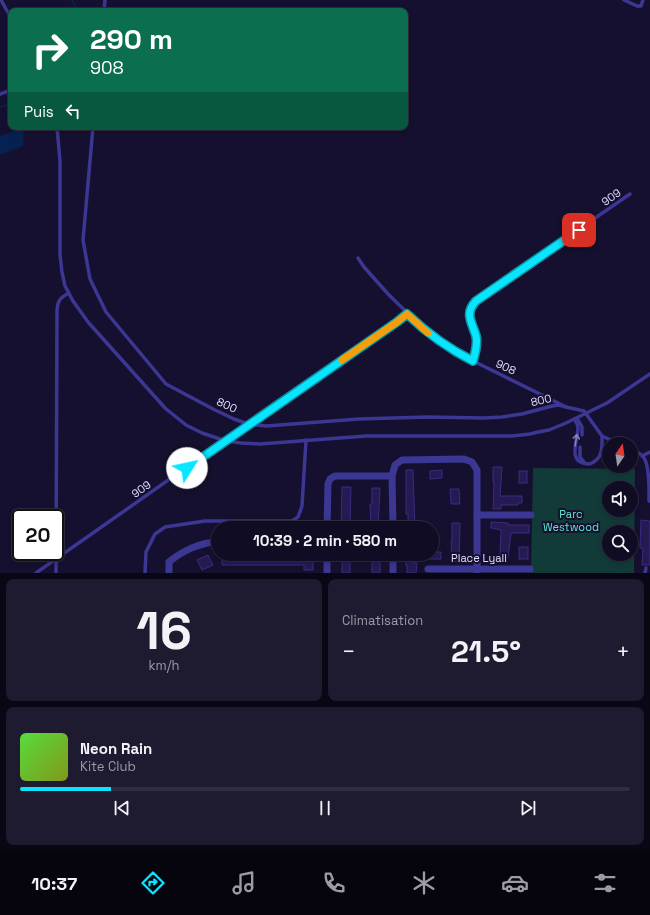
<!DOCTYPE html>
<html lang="fr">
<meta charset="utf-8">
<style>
:root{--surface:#100c23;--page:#1e1a30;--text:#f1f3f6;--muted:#9c9ba6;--line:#302c41;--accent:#0ae5ff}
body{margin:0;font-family:"Space Grotesk",sans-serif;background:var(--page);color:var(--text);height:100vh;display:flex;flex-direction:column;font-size:15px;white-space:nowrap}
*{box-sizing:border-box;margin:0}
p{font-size:13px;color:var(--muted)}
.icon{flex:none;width:22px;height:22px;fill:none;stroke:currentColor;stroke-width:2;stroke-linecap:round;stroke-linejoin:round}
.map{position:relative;height:573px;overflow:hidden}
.panel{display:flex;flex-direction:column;gap:6px;padding:6px;background:#090713;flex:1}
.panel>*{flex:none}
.top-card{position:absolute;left:8px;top:8px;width:400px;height:122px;border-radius:8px;box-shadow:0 2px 6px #0003,0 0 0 1px var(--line);background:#0b6e4f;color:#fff;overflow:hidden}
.needle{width:26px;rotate:13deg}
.fabs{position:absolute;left:602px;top:437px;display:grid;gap:8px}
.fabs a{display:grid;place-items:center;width:36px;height:36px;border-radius:50%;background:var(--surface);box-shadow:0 2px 6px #0003,0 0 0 1px var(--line);font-size:20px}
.speed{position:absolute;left:12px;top:509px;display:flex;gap:8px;font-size:20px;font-weight:700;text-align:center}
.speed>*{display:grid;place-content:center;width:52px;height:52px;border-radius:50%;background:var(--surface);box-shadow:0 2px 6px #0003,0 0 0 1px var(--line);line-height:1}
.speed .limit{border:2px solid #111;border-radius:6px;background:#fff;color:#111}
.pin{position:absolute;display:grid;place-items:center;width:34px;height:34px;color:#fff;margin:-17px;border-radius:8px;box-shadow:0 2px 6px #0006}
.me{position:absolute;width:44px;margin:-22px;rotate:55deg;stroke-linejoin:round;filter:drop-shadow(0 0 3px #0008)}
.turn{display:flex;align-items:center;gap:14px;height:84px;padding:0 16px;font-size:18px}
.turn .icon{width:52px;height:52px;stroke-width:2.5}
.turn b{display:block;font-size:28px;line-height:34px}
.then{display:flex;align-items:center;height:38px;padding:0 16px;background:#0003;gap:8px;font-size:15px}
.big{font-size:30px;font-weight:700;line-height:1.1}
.panel .tile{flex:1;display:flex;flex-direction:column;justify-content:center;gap:6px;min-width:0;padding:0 14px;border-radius:8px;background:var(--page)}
.panel .dial{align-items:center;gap:0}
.dial b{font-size:52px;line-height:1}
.song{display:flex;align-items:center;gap:12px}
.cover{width:48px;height:48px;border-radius:6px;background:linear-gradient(135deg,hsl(110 70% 55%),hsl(70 70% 35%))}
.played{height:4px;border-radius:2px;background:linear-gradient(90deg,var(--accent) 15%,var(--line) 15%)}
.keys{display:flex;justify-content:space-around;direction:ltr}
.heat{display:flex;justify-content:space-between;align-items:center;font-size:22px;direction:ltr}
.panel .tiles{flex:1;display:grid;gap:6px;grid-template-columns:1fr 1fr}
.tile:last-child{grid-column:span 2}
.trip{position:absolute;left:211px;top:521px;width:228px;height:40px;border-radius:20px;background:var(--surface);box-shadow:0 2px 6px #0003,0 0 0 1px var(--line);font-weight:700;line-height:40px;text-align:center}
.tab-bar{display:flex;height:64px;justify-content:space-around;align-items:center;background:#06050e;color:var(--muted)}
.tab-bar .icon{width:28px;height:28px}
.tab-bar .on{color:var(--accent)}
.tab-bar b{font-size:18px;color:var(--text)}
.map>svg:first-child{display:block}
.green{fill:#123a39;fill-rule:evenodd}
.water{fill:#062151}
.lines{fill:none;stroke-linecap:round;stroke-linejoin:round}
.stream{stroke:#062151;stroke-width:2}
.building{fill:#261a52;stroke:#3c2a80}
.lane{stroke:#3b3792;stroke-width:3.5}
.street{stroke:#3b3792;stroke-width:7}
.oneway{stroke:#8682c3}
.route-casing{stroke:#0695a6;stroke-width:10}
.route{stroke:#0ae5ff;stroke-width:7}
.slow{stroke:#f59e0b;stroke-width:7}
.labels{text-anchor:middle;stroke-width:4;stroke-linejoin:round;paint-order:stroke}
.street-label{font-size:11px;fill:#e2deff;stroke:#15102f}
.park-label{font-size:11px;fill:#5eebc9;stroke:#15102f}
</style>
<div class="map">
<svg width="650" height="573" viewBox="0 0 650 573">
<rect width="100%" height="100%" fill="#15102f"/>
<path class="green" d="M533,468L635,469L634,573H531ZM609,488H631V510H609ZM609,532H631V554H609Z"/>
<polygon class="water" points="24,127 23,146 0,155 0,136"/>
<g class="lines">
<g class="stream">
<polyline points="72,0 78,11"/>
<polyline points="0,107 11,103"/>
</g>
</g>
<g class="building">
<polygon points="493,467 502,467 500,496 522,496 522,503 518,503 518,505 501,505 501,509 493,509 494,482 493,482"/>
<polygon points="406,470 413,470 415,528 408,528 408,514 406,514"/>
<polygon points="442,470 442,478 430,479 430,471"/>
<rect x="519" y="471" width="8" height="12"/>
<polygon points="342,487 351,487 350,528 341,528"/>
<polygon points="372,488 380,488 378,528 371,528 370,504 372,504"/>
<polygon points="450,489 459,489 460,504 451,504"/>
<polygon points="641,520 650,521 650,565 642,565 643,548 640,548"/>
<polygon points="491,522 508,523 508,525 529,525 529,533 511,533 508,558 502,558 503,555 500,555 501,530 491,528"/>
<polygon points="452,523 460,523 459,562 452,561 451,541 452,541"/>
<rect x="519" y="547" width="9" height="12"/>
<polygon points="432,552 441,552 441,559 428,559 428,554 432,554"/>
<polygon points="342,554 350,555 350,573 342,573"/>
<polygon points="208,555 213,565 202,570 197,560"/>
<polygon points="406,555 414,556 413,563 417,563 416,573 407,573 407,566 406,566"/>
<rect x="372" y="556" width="8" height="17"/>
<polygon points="222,557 299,557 299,559 313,558 313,570 304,570 304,565 222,565"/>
</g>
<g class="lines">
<g class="lane">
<polyline points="1,0 11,18"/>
<polyline points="624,0 637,6 641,6 643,0"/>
<polyline points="104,11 105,0"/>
<polyline points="0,94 11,90"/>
<polyline points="57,127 60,161 60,255 62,272 65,286 73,301 88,322 165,408 186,425 202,433 226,441 241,443 260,444 366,436 512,436 530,434 538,432 549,430 566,423 607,403 650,374"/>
<polyline points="93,127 83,240 90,279 106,312 166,384 215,410 234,419 248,424 266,426 359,419 428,417 484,418 502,417 522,414 552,406 559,405 566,407"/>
<polyline points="358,258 364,267 389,295 420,325 438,341 461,355 566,407 584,411 602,436 619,444"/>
<path d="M473,361C475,354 478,344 476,336C472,322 464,315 475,301L630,194"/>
<polyline points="577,418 582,427 582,435"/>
<path d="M574,419C576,422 578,424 578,428C578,440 566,464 589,464C593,463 596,461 599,457C603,450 602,443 602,436"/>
<polyline points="580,447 580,457 584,462"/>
<path d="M631,449C636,451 641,453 644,458C650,467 649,490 649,501H650"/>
<polyline points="642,456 650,452"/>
<polyline points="36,573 248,424 397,322 407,314"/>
<path d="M56,573L57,313C57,302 59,298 69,293"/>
<polyline points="145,573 146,552 155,534 165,527 205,521 292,521 298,517 302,506 306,440"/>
<polyline points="645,573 646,568"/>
</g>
<g class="street">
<polyline points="477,515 531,515"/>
<polyline points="327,528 328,484 330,479 335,476 392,476"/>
<polyline points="393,528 392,476 395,465 402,460 464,459 472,462 477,470 477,573"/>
<polyline points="393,554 393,573"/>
<polyline points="428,569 530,569"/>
<path d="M169,573V562C182,551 201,542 218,542"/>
<polyline points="327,573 327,554"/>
</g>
</g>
<defs><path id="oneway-shaft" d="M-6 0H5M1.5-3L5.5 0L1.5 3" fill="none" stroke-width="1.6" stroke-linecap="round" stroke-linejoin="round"/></defs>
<use class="oneway" href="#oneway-shaft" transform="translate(576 440) rotate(-81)"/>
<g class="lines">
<defs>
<path id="route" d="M187,468L397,322L407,314C428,334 447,348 473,361C475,354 478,344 476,336C472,322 464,314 476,301L579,230"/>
</defs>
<use href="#route" class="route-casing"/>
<use href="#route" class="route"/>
<polyline class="slow" points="342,360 397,322 407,314 428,333"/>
</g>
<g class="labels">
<g class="street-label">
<text transform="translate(611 197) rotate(-35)" y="4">909</text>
<text transform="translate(506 367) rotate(25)" y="4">908</text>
<text transform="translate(541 400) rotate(-13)" y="4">800</text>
<text transform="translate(227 405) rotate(25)" y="4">800</text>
<text transform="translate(141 489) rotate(-35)" y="4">909</text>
<text x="479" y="562">Place Lyall</text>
</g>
<g class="park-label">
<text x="571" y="518">Parc<tspan x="571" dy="13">Westwood</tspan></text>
</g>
</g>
</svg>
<div class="fabs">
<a><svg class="needle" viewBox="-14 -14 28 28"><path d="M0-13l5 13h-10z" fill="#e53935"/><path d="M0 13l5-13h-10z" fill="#9c9ba6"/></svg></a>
<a><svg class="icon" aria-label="sound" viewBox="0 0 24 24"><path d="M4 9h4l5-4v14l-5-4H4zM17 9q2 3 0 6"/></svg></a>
<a><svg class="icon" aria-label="search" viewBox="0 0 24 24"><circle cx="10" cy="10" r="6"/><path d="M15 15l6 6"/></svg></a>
</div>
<div class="speed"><div class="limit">20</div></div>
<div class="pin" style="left:579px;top:230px;background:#d93025"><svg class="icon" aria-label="arrive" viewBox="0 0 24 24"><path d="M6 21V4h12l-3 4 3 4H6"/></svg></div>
<svg class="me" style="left:187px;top:468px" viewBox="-20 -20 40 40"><circle r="19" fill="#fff"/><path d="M0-13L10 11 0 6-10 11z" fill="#0ae5ff"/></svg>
<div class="trip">10:39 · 2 min · 580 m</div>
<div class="top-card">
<div class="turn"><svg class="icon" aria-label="right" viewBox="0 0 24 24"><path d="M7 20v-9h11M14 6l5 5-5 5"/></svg><div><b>290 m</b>908</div></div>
<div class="then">Puis<svg class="icon" aria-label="left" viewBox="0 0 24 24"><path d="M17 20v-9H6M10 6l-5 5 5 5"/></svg></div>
</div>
</div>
<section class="panel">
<div class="tiles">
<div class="tile dial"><b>16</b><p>km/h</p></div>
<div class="tile"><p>Climatisation</p>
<div class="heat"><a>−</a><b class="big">21.5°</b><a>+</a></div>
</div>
<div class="tile">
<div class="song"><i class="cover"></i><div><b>Neon Rain</b><p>Kite Club</p></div></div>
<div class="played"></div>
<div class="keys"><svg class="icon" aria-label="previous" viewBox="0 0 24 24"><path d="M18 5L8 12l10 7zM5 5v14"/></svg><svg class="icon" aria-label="pause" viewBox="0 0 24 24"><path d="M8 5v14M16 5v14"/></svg><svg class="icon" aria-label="next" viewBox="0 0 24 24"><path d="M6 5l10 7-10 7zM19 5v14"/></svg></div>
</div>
</div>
</section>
<nav class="tab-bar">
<b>10:37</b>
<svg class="icon on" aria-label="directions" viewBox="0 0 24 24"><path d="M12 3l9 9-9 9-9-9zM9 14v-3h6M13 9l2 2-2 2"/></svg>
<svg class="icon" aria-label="music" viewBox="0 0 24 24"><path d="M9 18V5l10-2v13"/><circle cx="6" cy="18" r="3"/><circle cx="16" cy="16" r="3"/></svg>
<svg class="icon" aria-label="phone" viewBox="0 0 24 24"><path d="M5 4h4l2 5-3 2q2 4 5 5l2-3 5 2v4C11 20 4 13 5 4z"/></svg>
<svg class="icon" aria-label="climate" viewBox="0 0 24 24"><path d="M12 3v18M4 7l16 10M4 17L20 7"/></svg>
<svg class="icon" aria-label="car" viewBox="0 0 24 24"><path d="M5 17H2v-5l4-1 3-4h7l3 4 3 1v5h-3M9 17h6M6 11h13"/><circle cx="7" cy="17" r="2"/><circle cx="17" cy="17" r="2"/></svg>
<svg class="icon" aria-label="filters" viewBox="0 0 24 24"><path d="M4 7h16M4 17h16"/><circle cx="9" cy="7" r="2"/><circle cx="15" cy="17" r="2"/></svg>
</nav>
